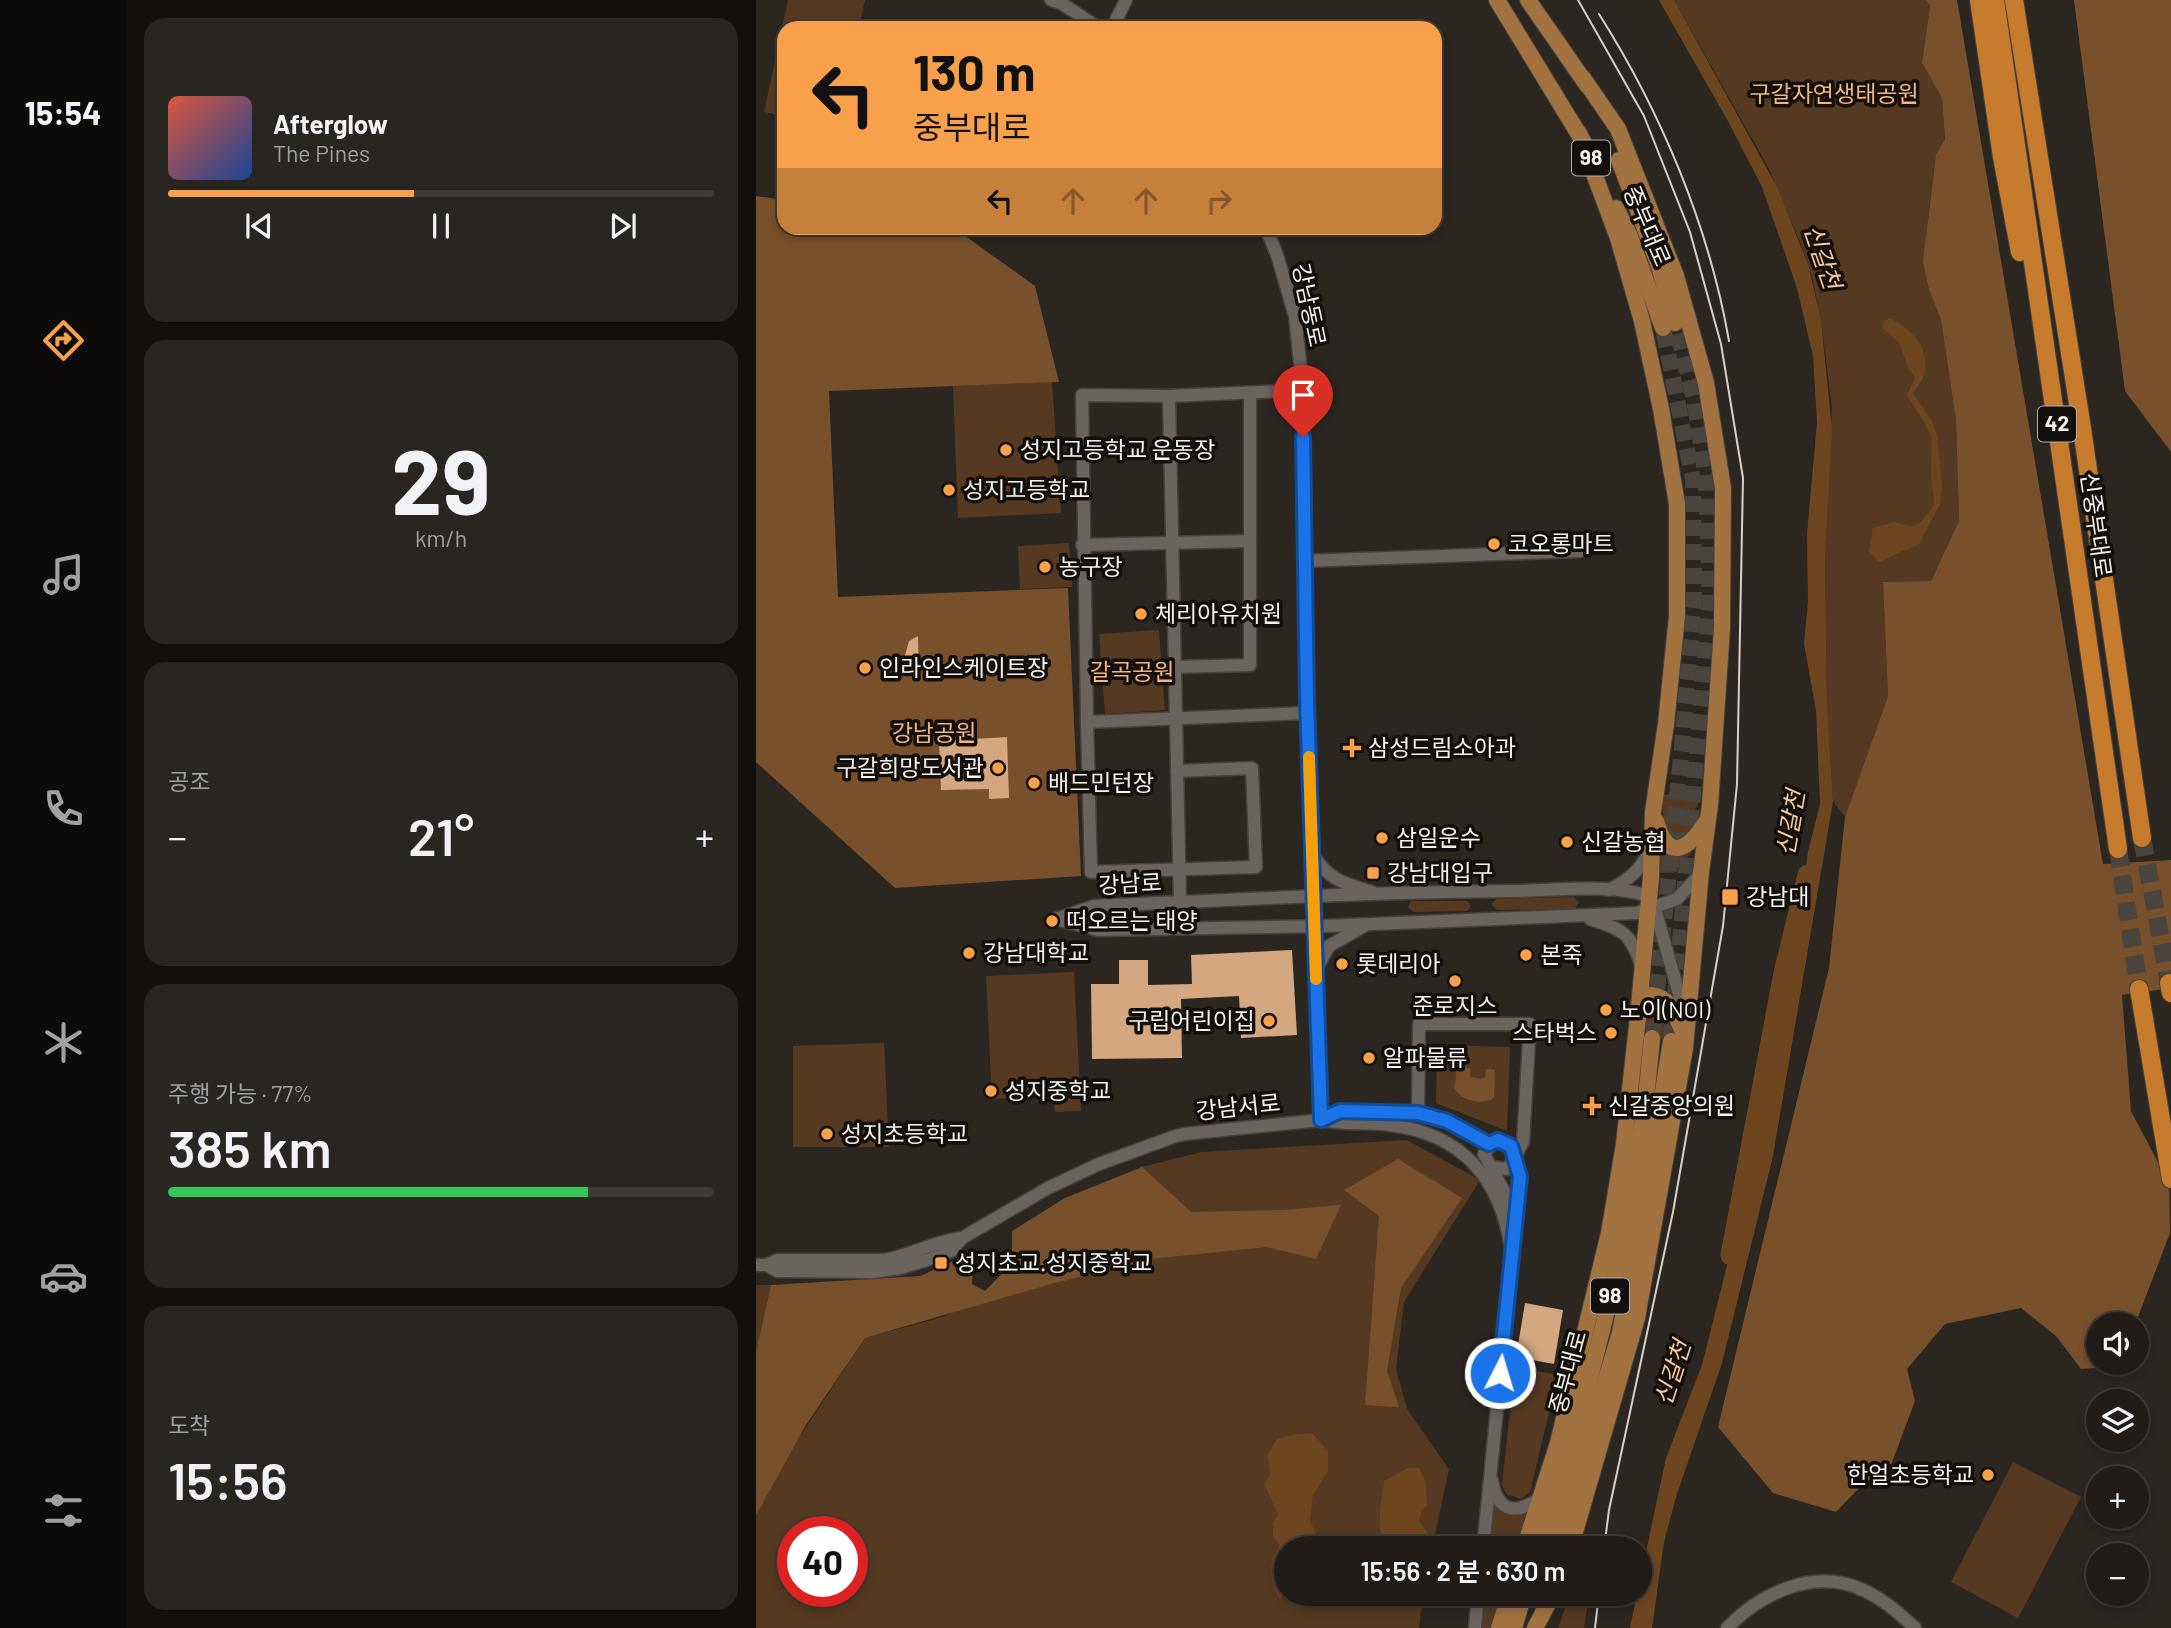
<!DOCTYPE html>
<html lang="ko">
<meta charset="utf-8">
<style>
:root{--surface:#211c18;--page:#292521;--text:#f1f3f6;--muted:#a2a1a2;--line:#3e3a37;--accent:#f8a14a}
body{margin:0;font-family:Barlow,"Noto Sans KR",sans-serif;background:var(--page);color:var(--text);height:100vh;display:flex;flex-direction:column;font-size:26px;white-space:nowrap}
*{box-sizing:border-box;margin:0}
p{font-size:23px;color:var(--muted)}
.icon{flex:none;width:38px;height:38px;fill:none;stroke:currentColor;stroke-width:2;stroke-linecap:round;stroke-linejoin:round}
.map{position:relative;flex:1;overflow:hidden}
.sheet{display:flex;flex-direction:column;gap:18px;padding:18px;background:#120f0d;width:630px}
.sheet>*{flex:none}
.top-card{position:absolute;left:21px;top:21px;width:665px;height:214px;border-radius:21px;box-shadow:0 4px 10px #0003,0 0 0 2px var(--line);background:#f8a14a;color:#111;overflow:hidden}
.controls{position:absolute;left:1330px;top:1312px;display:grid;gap:14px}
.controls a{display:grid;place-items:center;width:63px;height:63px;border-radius:50%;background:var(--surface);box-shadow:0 4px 10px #0003,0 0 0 2px var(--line);font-size:35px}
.speed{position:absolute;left:21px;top:1516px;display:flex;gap:14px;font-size:35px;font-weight:700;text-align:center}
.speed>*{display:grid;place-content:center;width:91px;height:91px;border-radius:50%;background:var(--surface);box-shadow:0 4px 10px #0003,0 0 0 2px var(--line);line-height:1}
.speed .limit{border:10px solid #d22;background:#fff;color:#111}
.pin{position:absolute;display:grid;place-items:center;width:60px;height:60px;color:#fff;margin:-72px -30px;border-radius:50% 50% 50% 0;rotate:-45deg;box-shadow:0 0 7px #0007}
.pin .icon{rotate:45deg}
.me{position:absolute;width:77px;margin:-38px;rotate:5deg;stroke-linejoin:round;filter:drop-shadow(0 0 5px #0008)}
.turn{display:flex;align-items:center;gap:24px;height:147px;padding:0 21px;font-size:32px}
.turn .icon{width:91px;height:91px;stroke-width:2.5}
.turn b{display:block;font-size:49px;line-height:60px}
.lanes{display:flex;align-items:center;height:66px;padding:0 21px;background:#0003;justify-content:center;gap:35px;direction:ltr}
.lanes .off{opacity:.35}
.big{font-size:52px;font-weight:600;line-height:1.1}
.sheet .tile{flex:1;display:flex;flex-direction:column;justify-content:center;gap:10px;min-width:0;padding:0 24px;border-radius:21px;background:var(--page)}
.sheet .dial{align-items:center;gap:0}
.dial b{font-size:91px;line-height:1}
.song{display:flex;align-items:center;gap:21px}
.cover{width:84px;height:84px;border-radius:10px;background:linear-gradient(135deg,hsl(10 70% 55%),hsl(220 70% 35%))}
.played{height:7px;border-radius:4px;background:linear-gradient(90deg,var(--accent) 45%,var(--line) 45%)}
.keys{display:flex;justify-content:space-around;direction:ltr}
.heat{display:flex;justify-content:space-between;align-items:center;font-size:38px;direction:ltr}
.charge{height:10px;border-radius:5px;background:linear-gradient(90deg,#34c759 77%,var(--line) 0)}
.trip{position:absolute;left:518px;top:1536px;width:378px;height:70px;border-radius:35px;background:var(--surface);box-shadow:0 4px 10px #0003,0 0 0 2px var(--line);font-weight:600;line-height:70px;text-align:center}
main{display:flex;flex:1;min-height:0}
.tabs{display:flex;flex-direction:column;width:126px;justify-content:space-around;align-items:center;background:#0d0b0a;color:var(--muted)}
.tabs .icon{width:49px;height:49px}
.tabs .active{color:var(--accent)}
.tabs b{font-size:32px;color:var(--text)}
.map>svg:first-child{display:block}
.green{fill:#553a21;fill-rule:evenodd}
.forest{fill:#78502b}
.water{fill:#6d4620}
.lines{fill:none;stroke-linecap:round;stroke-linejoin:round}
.river{stroke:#6d4620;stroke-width:21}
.building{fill:#d4a780}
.major-tunnel{stroke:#4a443f;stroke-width:16;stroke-dasharray:16 8;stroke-linecap:butt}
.highway-tunnel{stroke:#4a443f;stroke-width:18;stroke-dasharray:18 9;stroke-linecap:butt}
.minor-casing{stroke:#46413b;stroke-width:15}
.major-casing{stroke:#46413b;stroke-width:18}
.highway-casing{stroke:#46413b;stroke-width:20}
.minor{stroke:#6b635d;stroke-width:12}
.major{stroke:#a27240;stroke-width:16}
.highway{stroke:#c67c2c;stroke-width:18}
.tram{stroke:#d4d0cc;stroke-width:2}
.route-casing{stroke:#114b97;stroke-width:18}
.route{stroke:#1a73e8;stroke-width:12}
.slow{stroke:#f59e0b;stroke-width:12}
.poi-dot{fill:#f8a14a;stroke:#120f0d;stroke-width:2.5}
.labels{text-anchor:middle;stroke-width:7;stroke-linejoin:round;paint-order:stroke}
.shield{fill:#120f0d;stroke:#b1adaa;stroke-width:2}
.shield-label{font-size:21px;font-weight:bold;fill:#f5f1ed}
.park-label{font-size:23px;fill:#f4b57b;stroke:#120f0d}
.street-label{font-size:23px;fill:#f5f1ed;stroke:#120f0d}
.poi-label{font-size:23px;fill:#f5f1ed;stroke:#120f0d;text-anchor:start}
.water-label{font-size:24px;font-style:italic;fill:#fcc89b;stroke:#120f0d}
</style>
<main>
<nav class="tabs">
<b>15:54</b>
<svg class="icon active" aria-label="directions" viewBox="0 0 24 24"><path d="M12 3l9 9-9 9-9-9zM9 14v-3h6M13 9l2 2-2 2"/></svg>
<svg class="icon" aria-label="music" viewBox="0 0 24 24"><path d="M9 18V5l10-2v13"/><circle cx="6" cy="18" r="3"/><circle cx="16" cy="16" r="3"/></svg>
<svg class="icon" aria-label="phone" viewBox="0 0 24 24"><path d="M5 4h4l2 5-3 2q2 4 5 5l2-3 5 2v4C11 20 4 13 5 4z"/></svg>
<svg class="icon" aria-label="climate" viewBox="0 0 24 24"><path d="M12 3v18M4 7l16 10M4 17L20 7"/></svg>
<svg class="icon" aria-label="car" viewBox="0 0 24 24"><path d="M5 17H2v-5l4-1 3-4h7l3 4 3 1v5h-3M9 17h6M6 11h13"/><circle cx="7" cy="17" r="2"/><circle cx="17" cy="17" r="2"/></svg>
<svg class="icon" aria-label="filters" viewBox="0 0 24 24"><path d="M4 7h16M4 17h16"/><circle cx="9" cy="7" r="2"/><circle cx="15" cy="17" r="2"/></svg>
</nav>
<section class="sheet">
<div class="tile">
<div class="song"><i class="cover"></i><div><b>Afterglow</b><p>The Pines</p></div></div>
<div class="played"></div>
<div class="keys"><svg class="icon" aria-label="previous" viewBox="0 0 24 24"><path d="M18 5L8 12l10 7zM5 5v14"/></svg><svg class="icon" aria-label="pause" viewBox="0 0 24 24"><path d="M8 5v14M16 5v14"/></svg><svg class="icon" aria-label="next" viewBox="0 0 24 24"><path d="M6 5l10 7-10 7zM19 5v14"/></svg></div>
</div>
<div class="tile dial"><b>29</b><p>km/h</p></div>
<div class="tile"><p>공조</p>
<div class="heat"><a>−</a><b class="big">21°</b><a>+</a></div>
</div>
<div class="tile"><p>주행 가능 · 77%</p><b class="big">385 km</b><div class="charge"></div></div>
<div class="tile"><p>도착</p><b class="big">15:56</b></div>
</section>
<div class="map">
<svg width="1415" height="1628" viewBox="0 0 1415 1628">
<rect width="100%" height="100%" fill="#2c2620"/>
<g class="green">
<polygon points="32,0 109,0 103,28 28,28 28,116 8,112"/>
<polygon points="918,0 1170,0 1174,6 1166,63 1186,98 1189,139 1180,154 1172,218 1173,289 1185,320 1200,421 1203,521 1175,581 1127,582 1132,696 1089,817 1077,801 1071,703 1069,557 1076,408 1065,320 1057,281 1047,249 1012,167"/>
<polygon points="296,382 305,513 202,518 197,386"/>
<polygon points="313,543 316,587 264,589 262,546"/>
<polygon points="403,630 409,710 349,714 343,634"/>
<polygon points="905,794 945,798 938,812 937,829 927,839 919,839 909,830"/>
<polygon points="902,836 926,855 937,851 917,873 899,873"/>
<polygon points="818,897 823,903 818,909 741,910 735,904 741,899"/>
<polygon points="655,901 711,901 715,906 711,911 657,912 652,907"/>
<polygon points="318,972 325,1111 299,1112 297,1096 236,1099 230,976"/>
<path d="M897,1004C915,1008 917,1024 919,1039L883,1037C888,1026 889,1013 897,1004Z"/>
<polygon points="128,1043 133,1147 37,1147 37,1046"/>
<polygon points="681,1045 754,1047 751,1131 680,1103"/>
<path d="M651,1140L724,1180L648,1302L640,1369L651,1409L693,1469L676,1549H530V1594H667L663,1628H0V1503L109,1338L190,1316L297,1251L386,1167L446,1152ZM37,1531H96V1591H37Z"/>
<polygon points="0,1285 15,1285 0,1351"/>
<polygon points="759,1367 802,1375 774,1492 765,1499 750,1494 746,1485"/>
<polygon points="1257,1462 1325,1497 1262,1618 1195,1582"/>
<polygon points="735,1491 742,1508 753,1515 774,1512 762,1549 730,1549"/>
<polygon points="726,1594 749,1594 738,1628 723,1628"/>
<polygon points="814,1594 833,1594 828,1628 802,1628"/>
</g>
<g class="forest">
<polygon points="1170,0 1201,0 1347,864 1415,860 1415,988 1366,995 1375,1111 1413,1183 1414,1233 1379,1325 1342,1325 1342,1363 1364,1363 1363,1366 1325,1369 1301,1337 1265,1308 1189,1324 1151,1369 1159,1401 1135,1465 1107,1484 1080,1512 1017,1493 962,1427 1073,968 1089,817 1132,696 1127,582 1175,581 1203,521 1200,421 1185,320 1173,289 1167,262 1180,154 1189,139 1186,98 1166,63 1174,6"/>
<polygon points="1318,0 1415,0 1415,452 1369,391"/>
<polygon points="0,196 28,200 28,228 198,228 279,286 303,382 73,391 82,597 312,588 325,876 139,888 0,762"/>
<path d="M705,1067L714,1068L715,1077L725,1079L729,1077L730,1069L739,1070L738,1097L735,1100C720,1104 707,1101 698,1088L701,1070Z"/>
<polygon points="642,1159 706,1198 645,1288 631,1371 643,1407 609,1405 623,1216 588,1190"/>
<polygon points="386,1167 435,1212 526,1210 585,1205 560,1259 511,1247 394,1259 295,1284 109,1338 50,1425 0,1515 0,1351 15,1285 164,1276 218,1252 216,1284 229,1291 256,1263 256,1231 309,1198"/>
</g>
<g class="water">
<polygon points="903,0 918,0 1021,187 1052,264 1065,320 1076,429 1069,557 1071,703 1077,801 1017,1156 966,1363 920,1497 908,1542 896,1628 874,1628 881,1594 884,1594 884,1580 910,1458 946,1365 1014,1094 1043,920 1052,852 1064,804 1060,710 1048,644 1052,602 1051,534 1061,422 1057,356 1041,288 1006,187 973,123"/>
<path d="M1134,318C1157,329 1178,352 1166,380C1163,385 1159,389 1157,394L1175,419L1181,435L1186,487L1184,504L1163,544L1123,562L1113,552L1117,528L1137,522L1153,526L1163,524L1176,509L1178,500L1175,477L1176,437L1166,418L1151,396L1159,377L1152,368L1144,344L1127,328L1128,321Z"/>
<path d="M556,1433L572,1451V1471L557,1495L554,1521L563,1541L562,1549H530V1594H539L523,1598C513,1578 512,1564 524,1545L517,1536V1523L522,1514L508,1484L514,1475L512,1455L520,1440L534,1435Z"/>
<path d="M652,1468H663L670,1483L671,1506L666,1510L663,1521L673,1535L664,1549H634C617,1532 626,1502 628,1481Z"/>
</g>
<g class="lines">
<polyline class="river" points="975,1255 1028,973 1052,875"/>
</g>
<g class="building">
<polygon points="162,636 163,681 149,668 148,659 153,641"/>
<polygon points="251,737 253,798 233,799 233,789 185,790 183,741"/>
<polygon points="536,950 541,1035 485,1038 483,996 425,999 426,1058 336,1059 335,984 363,984 363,960 392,960 392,985 436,984 435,955"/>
<polygon points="769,1303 807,1310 798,1364 760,1357"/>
</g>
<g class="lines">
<g class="major-tunnel">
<polyline points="896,1038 926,747 938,599 937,480 907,328"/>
<polyline points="915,1041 954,602 950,478 938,399 919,323"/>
</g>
<g class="highway-tunnel">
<polyline points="1386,838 1413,983"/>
<polyline points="1362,849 1383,989"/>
</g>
<defs>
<g id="minor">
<polyline points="295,0 305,3 343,28"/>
<polyline points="356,28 370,0"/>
<polyline points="679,92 680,91"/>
<polyline points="510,228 521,255 539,316 547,390 551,713 565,1120"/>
<polyline points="547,390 413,396 326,395 331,722 551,713"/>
<polyline points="413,396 424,902"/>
<polyline points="326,545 494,541"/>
<polyline points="548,561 824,551"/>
<polyline points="418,667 494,665 494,393"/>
<polyline points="331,722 335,872 500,867 496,768 421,771"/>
<path d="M557,855C574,881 588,883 616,892"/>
<path d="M853,890C873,880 883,871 894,851"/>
<path d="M300,919L338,906C477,900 616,892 755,891C797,891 854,883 893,896L899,909L925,1001L926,1016"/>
<polyline points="300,919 342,930 569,926 881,913 921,899 945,873"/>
<path d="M834,919C870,931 873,932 886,967"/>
<polyline points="561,968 573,946 608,926"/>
<path d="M662,1113L663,1024H774L767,1142C761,1151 758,1163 750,1169L735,1167L728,1154L737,1142L752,1143C760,1151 761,1166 764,1177L727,1549"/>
<polyline points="565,1120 584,1111 662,1113 691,1121 733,1144"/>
<polyline points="735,1167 752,1199 752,1214"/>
<path d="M0,1265H11L21,1271L117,1272L145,1268L183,1256L195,1251L206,1238L292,1188L343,1164L417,1137L428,1134L565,1120C590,1126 610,1121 634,1125C707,1134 745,1180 755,1249"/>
<path d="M11,1265L21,1260H129C155,1255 179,1241 206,1238"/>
<path d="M736,1481C742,1513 760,1515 784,1498"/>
<polyline points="719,1628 722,1594"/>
<path d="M971,1628C1005,1593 1059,1567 1107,1590C1127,1599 1143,1613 1159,1628"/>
</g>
<g id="major">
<polyline points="741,0 827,141"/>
<polyline points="772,0 831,85"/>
<polyline points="863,160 903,266 919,323"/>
<polyline points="860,208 873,234 907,328"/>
<path d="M900,821C912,863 932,850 950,822"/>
<path d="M885,1013L895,995C916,998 919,1015 927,1032"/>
<polyline points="768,1549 802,1443 853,1233 868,1144 882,1017 895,877 897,812 910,724 921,616 921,504 905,409 886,321 862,238 823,133"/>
<path d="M783,1549C837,1382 881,1213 896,1038"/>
<polyline points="798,1549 864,1333 891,1191 915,1041"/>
<polyline points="814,1549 881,1318 929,1048 945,872 954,805 966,628 967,488 950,383 920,276 862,129 827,78"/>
<polyline points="743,1628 754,1594"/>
<polyline points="758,1628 768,1594"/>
<polyline points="779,1628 797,1594"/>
</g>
<g id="highway">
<polyline points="1223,0 1246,157 1264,252"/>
<polyline points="1239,0 1362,849"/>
<polyline points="1258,0 1325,422 1386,838"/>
<polyline points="1413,983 1415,993"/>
<polyline points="1383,989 1415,1179"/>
</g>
</defs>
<use href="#minor" class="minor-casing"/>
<use href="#major" class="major-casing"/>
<use href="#highway" class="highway-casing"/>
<use href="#minor" class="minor"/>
<use href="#major" class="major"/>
<use href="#highway" class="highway"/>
<g class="tram">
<polyline points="822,0 888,116 934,232 965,344 987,478 981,784 967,926 917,1212 853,1510 848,1549"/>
<path d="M843,14C905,112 953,226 973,341"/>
<polyline points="839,1628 843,1594"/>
</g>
</g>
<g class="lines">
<defs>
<polyline id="route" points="547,437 551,701 565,1120 584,1111 662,1113 691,1121 733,1144 742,1140 755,1146 764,1177 744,1373"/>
</defs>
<use href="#route" class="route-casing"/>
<use href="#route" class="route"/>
<polyline class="slow" points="553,757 560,979"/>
</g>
<g class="poi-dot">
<circle cx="250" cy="450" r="7"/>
<circle cx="193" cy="490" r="7"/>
<circle cx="738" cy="544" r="7"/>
<circle cx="289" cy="567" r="7"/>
<circle cx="385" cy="614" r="7"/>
<circle cx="109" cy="668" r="7"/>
<path d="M592.5 737.5h7v7h7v7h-7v7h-7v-7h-7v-7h7z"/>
<circle cx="242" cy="768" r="7"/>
<circle cx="278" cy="783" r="7"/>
<circle cx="626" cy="838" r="7"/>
<circle cx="811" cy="842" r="7"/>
<rect x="610" y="866" width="14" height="14" rx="3.5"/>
<rect x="965" y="888" width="18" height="18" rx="3.5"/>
<circle cx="296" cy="921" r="7"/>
<circle cx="213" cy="953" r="7"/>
<circle cx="770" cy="955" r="7"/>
<circle cx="586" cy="964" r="7"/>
<circle cx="699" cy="981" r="7"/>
<circle cx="850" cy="1010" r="7"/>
<circle cx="513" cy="1021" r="7"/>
<circle cx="855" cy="1033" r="7"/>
<circle cx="613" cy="1058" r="7"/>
<circle cx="235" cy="1091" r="7"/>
<path d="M832.5 1095.5h7v7h7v7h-7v7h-7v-7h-7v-7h7z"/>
<circle cx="71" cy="1134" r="7"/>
<rect x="178" y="1256" width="14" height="14" rx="3.5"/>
<circle cx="1232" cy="1475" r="7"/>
</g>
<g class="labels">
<g class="shield">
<rect x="816" y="140.5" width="38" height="35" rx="5"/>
<rect x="1282" y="406.5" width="38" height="35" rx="5"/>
<rect x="835" y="1278.5" width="38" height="35" rx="5"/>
</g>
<g class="shield-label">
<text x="835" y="165">98</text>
<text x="1301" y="431">42</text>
<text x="854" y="1303">98</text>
</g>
<g class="park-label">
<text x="1078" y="102">구갈자연생태공원</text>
<text x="376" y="680">갈곡공원</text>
<text x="178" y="741">강남공원</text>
</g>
<g class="street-label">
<text transform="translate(891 226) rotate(67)" y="8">중부대로</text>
<text transform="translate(553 305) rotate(78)" y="8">강남동로</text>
<text transform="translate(1340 525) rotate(82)" y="8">신중부대로</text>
<text transform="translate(374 884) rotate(-3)" y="8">강남로</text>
<text transform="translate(482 1107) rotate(-6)" y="8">강남서로</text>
<text transform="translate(812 1372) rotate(-75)" y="8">중부대로</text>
</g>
<g class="poi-label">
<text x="264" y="458">성지고등학교 운동장</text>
<text x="207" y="498">성지고등학교</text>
<text x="752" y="552">코오롱마트</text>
<text x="303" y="575">농구장</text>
<text x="399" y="622">체리아유치원</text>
<text x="123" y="676">인라인스케이트장</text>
<text x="612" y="756">삼성드림소아과</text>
<text x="228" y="776" text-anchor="end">구갈희망도서관</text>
<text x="292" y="791">배드민턴장</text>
<text x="640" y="846">삼일운수</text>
<text x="825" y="850">신갈농협</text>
<text x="631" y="881">강남대입구</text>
<text x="990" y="905">강남대</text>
<text x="310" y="929">떠오르는 태양</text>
<text x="227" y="961">강남대학교</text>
<text x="784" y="963">본죽</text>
<text x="600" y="972">롯데리아</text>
<text x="699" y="1014" text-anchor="middle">준로지스</text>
<text x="864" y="1018">노이(NOI)</text>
<text x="499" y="1029" text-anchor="end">구립어린이집</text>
<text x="841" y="1041" text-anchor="end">스타벅스</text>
<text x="627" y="1066">알파물류</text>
<text x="249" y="1099">성지중학교</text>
<text x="852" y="1114">신갈중앙의원</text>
<text x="85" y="1142">성지초등학교</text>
<text x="199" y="1271">성지초교.성지중학교</text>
<text x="1218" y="1483" text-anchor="end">한얼초등학교</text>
</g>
<g class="water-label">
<text transform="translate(1066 257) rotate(71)" y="8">신갈천</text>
<text transform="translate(1035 823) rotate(-80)" y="8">신갈천</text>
<text transform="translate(917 1373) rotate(-72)" y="8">신갈천</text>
</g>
</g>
</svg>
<div class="controls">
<a><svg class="icon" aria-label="sound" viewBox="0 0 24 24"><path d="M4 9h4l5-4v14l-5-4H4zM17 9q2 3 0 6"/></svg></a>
<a><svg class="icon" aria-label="layers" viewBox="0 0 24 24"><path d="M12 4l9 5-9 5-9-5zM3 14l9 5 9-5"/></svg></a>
<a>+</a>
<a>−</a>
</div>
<div class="speed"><div class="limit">40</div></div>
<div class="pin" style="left:547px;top:437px;background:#d93025"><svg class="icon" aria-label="arrive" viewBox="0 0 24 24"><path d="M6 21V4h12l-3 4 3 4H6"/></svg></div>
<svg class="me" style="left:744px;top:1373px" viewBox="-20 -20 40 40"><circle r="17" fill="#1a73e8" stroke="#fff" stroke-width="3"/><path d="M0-11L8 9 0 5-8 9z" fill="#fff"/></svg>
<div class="trip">15:56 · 2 분 · 630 m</div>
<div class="top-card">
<div class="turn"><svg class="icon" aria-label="left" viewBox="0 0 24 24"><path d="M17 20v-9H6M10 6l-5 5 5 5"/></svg><div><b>130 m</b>중부대로</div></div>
<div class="lanes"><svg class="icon" aria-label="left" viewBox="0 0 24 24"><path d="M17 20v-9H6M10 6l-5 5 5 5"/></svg><svg class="icon off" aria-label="ahead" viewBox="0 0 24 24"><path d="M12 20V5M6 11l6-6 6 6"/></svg><svg class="icon off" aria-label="ahead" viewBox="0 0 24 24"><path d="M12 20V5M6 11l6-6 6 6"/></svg><svg class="icon off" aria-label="right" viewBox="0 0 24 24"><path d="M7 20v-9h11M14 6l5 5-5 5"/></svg></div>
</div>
</div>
</main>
